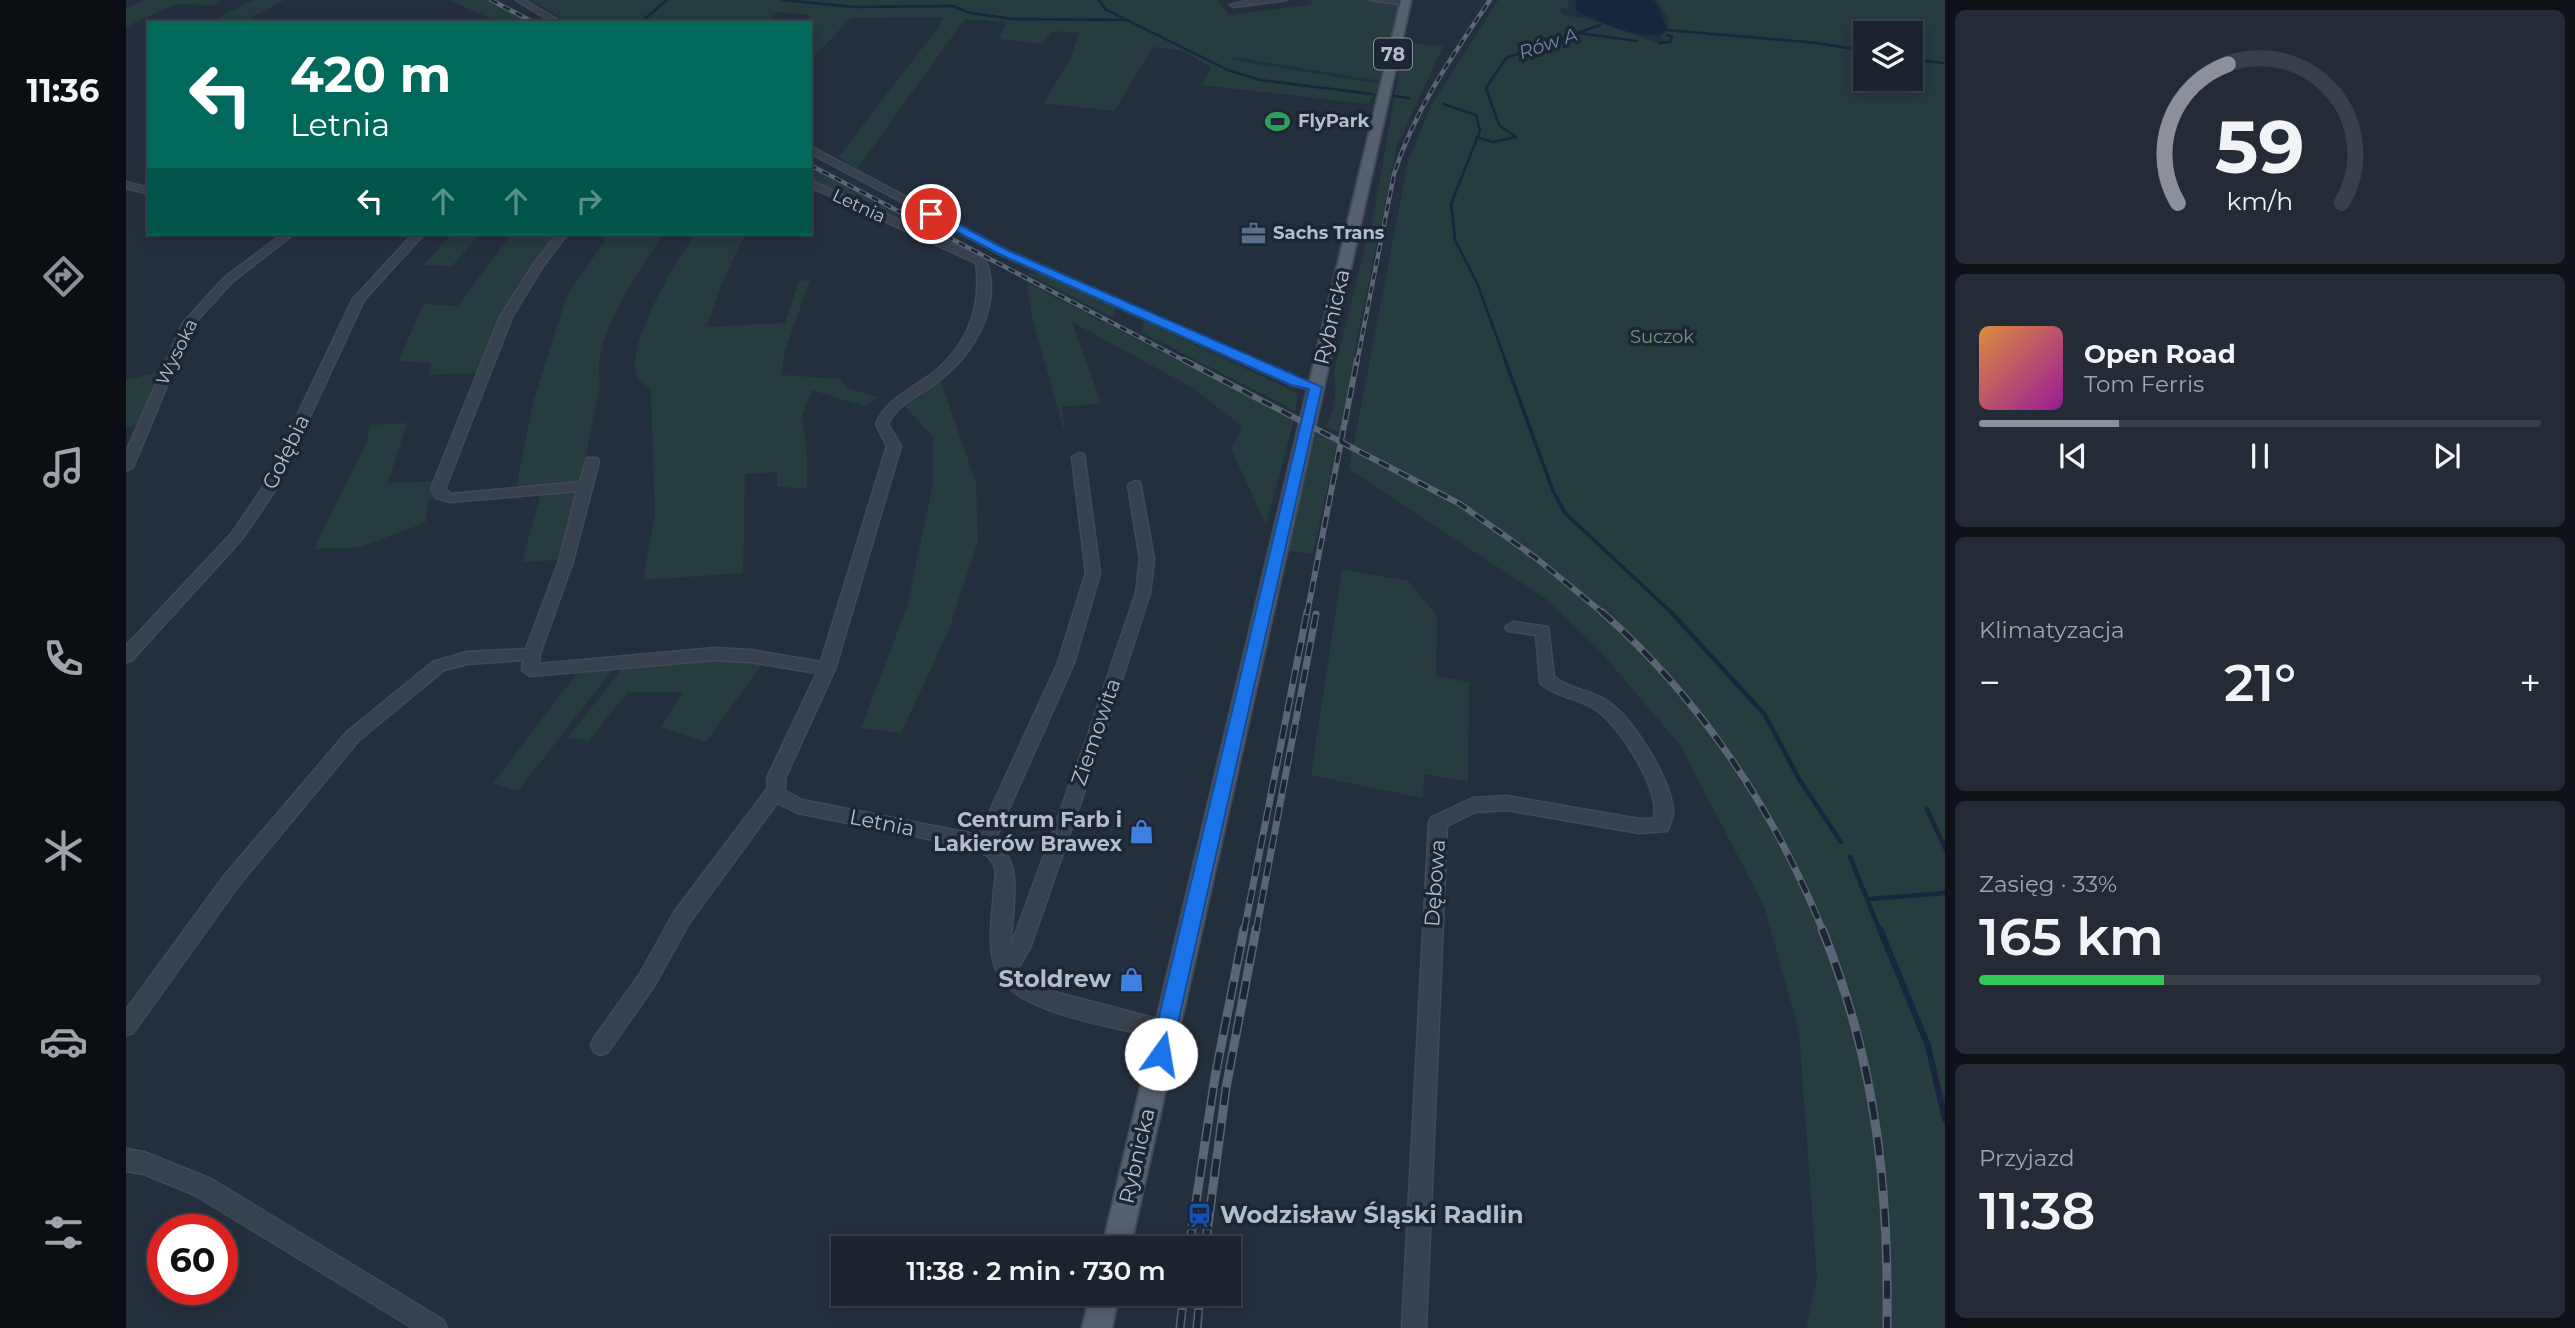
<!DOCTYPE html>
<html lang="pl">
<meta charset="utf-8">
<style>
:root{--surface:#1b232e;--page:#242b36;--text:#f1f3f6;--muted:#a0a4aa;--line:#39404a;--accent:#8c9099}
body{margin:0;font-family:Montserrat,sans-serif;background:var(--page);color:var(--text);height:100vh;display:flex;flex-direction:column;font-size:26px;white-space:nowrap}
*{box-sizing:border-box;margin:0}
p{font-size:23px;color:var(--muted)}
.icon{flex:none;width:38px;height:38px;fill:none;stroke:currentColor;stroke-width:2;stroke-linecap:round;stroke-linejoin:round}
.map{position:relative;flex:1;overflow:hidden}
.side{display:flex;flex-direction:column;gap:10px;padding:10px;background:#0f1319;width:630px}
.side>*{flex:none}
.guide{position:absolute;left:21px;top:21px;width:665px;height:214px;border-radius:0px;box-shadow:0 4px 18px #0003,0 0 0 2px var(--line);background:#00695c;color:#fff;overflow:hidden}
.tools{position:absolute;left:1727px;top:21px;display:grid;gap:14px}
.tools a{display:grid;place-items:center;width:70px;height:70px;border-radius:0px;background:var(--surface);box-shadow:0 4px 18px #0003,0 0 0 2px var(--line);font-size:35px}
.speed{position:absolute;left:21px;top:1214px;display:flex;gap:14px;font-size:35px;font-weight:700;text-align:center}
.speed>*{display:grid;place-content:center;width:91px;height:91px;border-radius:50%;background:var(--surface);box-shadow:0 4px 18px #0003,0 0 0 2px var(--line);line-height:1}
.speed .limit{border:10px solid #d22;background:#fff;color:#111}
.pin{position:absolute;display:grid;place-items:center;width:60px;height:60px;color:#fff;margin:-30px;border:4px solid #fff;border-radius:50%;box-shadow:0 2px 7px #0007}
.me{position:absolute;width:77px;margin:-38px;rotate:13deg;stroke-linejoin:round;filter:drop-shadow(0 0 5px #0008)}
.turn{display:flex;align-items:center;gap:24px;height:147px;padding:0 28px;font-size:32px}
.turn .icon{width:91px;height:91px;stroke-width:2.5}
.turn b{display:block;font-size:49px;line-height:60px}
.lanes{display:flex;align-items:center;height:66px;padding:0 28px;background:#0003;justify-content:center;gap:35px;direction:ltr}
.lanes .off{opacity:.35}
.big{font-size:52px;font-weight:600;line-height:1.1}
.side .card{flex:1;display:flex;flex-direction:column;justify-content:center;gap:10px;min-width:0;padding:0 24px;border-radius:10px;background:var(--page)}
.side .dial{align-items:center;gap:0}
.dial svg{height:182px;overflow:visible;fill:none;stroke:var(--line);stroke-width:7;stroke-linecap:round;text-anchor:middle}
.dial text{fill:var(--text);stroke:none}
.song{display:flex;align-items:center;gap:21px}
.cover{width:84px;height:84px;border-radius:10px;background:linear-gradient(135deg,hsl(30 70% 55%),hsl(300 70% 35%))}
.played{height:7px;border-radius:4px;background:linear-gradient(90deg,var(--accent) 25%,var(--line) 25%)}
.keys{display:flex;justify-content:space-around;direction:ltr}
.heat{display:flex;justify-content:space-between;align-items:center;font-size:38px;direction:ltr}
.charge{height:10px;border-radius:5px;background:linear-gradient(90deg,#34c759 33%,var(--line) 0)}
.trip{position:absolute;left:705px;top:1236px;width:410px;height:70px;border-radius:0px;background:var(--surface);box-shadow:0 4px 18px #0003,0 0 0 2px var(--line);font-weight:600;line-height:70px;text-align:center}
main{display:flex;flex:1;min-height:0}
.tab-bar{display:flex;flex-direction:column;width:126px;justify-content:space-around;align-items:center;background:#0b0e12;color:var(--muted)}
.tab-bar .icon{width:49px;height:49px}
.tab-bar .active{color:var(--accent)}
.tab-bar b{font-size:32px;color:var(--text)}
.map>svg:first-child{display:block}
.green{fill:#263c3f;fill-rule:evenodd}
.water{fill:#17263c}
.lines{fill:none;stroke-linecap:round;stroke-linejoin:round}
.stream-far3{stroke:#17263c;stroke-width:2.5}
.stream-far2{stroke:#17263c;stroke-width:3.5}
.stream-far1{stroke:#17263c;stroke-width:4.5}
.stream{stroke:#17263c;stroke-width:6}
.minor-casing{stroke:#414a57;stroke-width:3}
.major-casing{stroke:#414a57;stroke-width:4}
.minor{fill:#38414e;fill-rule:evenodd}
.major{fill:#56606e;fill-rule:evenodd}
.rail-far3-casing{stroke:#5a6575;stroke-width:4.5}
.rail-far2-casing{stroke:#5a6575;stroke-width:6}
.rail-far1-casing{stroke:#5a6575;stroke-width:7}
.rail-casing{stroke:#5a6575;stroke-width:9}
.rail-far3{stroke:#1d2633;stroke-width:2.5;stroke-dasharray:7;stroke-linecap:butt}
.rail-far2{stroke:#1d2633;stroke-width:3.5;stroke-dasharray:11;stroke-linecap:butt}
.rail-far1{stroke:#1d2633;stroke-width:4.5;stroke-dasharray:14;stroke-linecap:butt}
.rail{stroke:#1d2633;stroke-width:6;stroke-dasharray:18;stroke-linecap:butt}
.route{fill:#1a73e8;stroke:#114b97;stroke-width:2}
.labels{text-anchor:middle;stroke-width:7;stroke-linejoin:round;paint-order:stroke}
.far-poi-label{font-size:18px;font-weight:bold;fill:#b4bcc9;stroke:#1d2633;text-anchor:start}
.far-street-label{font-size:18px;fill:#b4bcc9;stroke:#1d2633}
.far-park-label{font-size:18px;fill:#6b9a76;stroke:#1d2633}
.far-water-label{font-size:19px;font-style:italic;fill:#6d86a8;stroke:#1d2633}
.shield{fill:#1d2633;stroke:#878f9c;stroke-width:2}
.shield-label{font-size:19px;font-weight:bold;fill:#b4bcc9}
.street-label{font-size:21px;fill:#b4bcc9;stroke:#1d2633}
.poi-label{font-size:21px;font-weight:bold;fill:#b4bcc9;stroke:#1d2633;text-anchor:end}
.near-poi-label{font-size:24px;font-weight:bold;fill:#b4bcc9;stroke:#1d2633;text-anchor:end}
</style>
<main>
<nav class="tab-bar">
<b>11:36</b>
<svg class="icon active" aria-label="directions" viewBox="0 0 24 24"><path d="M12 3l9 9-9 9-9-9zM9 14v-3h6M13 9l2 2-2 2"/></svg>
<svg class="icon" aria-label="music" viewBox="0 0 24 24"><path d="M9 18V5l10-2v13"/><circle cx="6" cy="18" r="3"/><circle cx="16" cy="16" r="3"/></svg>
<svg class="icon" aria-label="phone" viewBox="0 0 24 24"><path d="M5 4h4l2 5-3 2q2 4 5 5l2-3 5 2v4C11 20 4 13 5 4z"/></svg>
<svg class="icon" aria-label="climate" viewBox="0 0 24 24"><path d="M12 3v18M4 7l16 10M4 17L20 7"/></svg>
<svg class="icon" aria-label="car" viewBox="0 0 24 24"><path d="M5 17H2v-5l4-1 3-4h7l3 4 3 1v5h-3M9 17h6M6 11h13"/><circle cx="7" cy="17" r="2"/><circle cx="17" cy="17" r="2"/></svg>
<svg class="icon" aria-label="filters" viewBox="0 0 24 24"><path d="M4 7h16M4 17h16"/><circle cx="9" cy="7" r="2"/><circle cx="15" cy="17" r="2"/></svg>
</nav>
<div class="map">
<svg width="1819" height="1328" viewBox="0 0 1819 1328">
<rect width="100%" height="100%" fill="#242f3e"/>
<g class="green">
<polygon points="18,0 96,0 87,5 50,4 0,27 0,8"/>
<polygon points="127,0 158,0 116,23 82,23"/>
<polygon points="323,0 361,0 405,23 374,23"/>
<polygon points="405,0 1091,0 1103,15 1184,5 1187,0 1253,0 1273,5 1255,81 1108,57 1106,60 1255,84 1242,104 1076,85 1085,67 1058,51 1027,47 988,111 918,103 945,57 953,33 927,31 915,44 873,39 880,22 839,19 730,170 713,156 814,25 816,17 725,18 684,61 684,23 679,23 685,15 652,12 639,23 443,23"/>
<path d="M1372,0H1443L1442,7L1433,9L1436,15L1462,19L1532,43L1541,42L1535,36L1543,29L1541,16L1530,0H1819V1328H1680L1691,1279L1673,1031L1638,906L1554,745L1473,650L1420,599L1223,469L1282,162L1305,106ZM1785,33V79H1740V33Z"/>
<path d="M1283,36L1288,44L1317,46L1271,146L1231,338L1216,434L1199,426C1211,409 1210,391 1208,371L1249,207L1278,43Z"/>
<polygon points="684,168 820,239 684,181"/>
<polygon points="386,233 434,233 385,302 352,373 302,375 306,363 272,361 298,304 332,306"/>
<path d="M484,233H538C514,271 464,337 474,383L454,484L390,488L408,399L441,295Z"/>
<path d="M570,233H620L595,285L581,327L659,323L673,281L684,280L658,353L656,375L713,379L723,389L751,397L738,406L686,390L676,415L681,456V488L651,487V472L619,474L617,573L517,580L529,514L525,390C518,383 510,380 509,370C506,334 549,262 570,233Z"/>
<polygon points="324,236 351,237 326,266 297,265"/>
<polygon points="912,271 990,307 987,318 902,274"/>
<polygon points="901,283 1168,420 1140,524 1105,449 1116,426 1065,387 946,322 975,403 936,407 939,434 906,317"/>
<polygon points="1019,321 1171,393 1170,411 1015,332"/>
<polygon points="34,372 14,425 0,428 0,380"/>
<polygon points="814,379 850,483 852,541 822,632 775,733 735,728 781,607 807,483 807,437 776,403"/>
<polygon points="281,423 262,483 309,481 314,499 303,499 299,523 234,547 188,549 241,441 244,425"/>
<polygon points="1191,433 1211,442 1187,554 1163,551 1179,471"/>
<polygon points="445,490 451,494 436,560 396,562 415,494"/>
<polygon points="1216,570 1282,581 1311,616 1310,676 1343,682 1342,782 1298,774 1297,798 1185,775"/>
<polygon points="596,658 637,663 580,742 535,727 557,692 502,692 463,740 442,738 496,668"/>
<polygon points="484,668 484,673 392,791 367,783 452,672"/>
</g>
<path class="water" d="M1451,0H1526L1531,4L1541,30C1523,46 1475,21 1454,13L1449,10Z"/>
<g class="lines">
<g class="stream-far3">
<polyline points="656,0 728,7 827,6 844,13 887,19 1000,20"/>
<polyline points="973,0 979,9 1102,70 1134,80 1246,94"/>
<polyline points="514,23 541,0"/>
<polyline points="1541,30 1691,43 1740,51"/>
<polyline points="1452,33 1511,41"/>
<polyline points="1541,35 1546,37 1544,42"/>
<polyline points="1533,43 1544,42"/>
<polyline points="1785,59 1817,63"/>
<polyline points="1268,96 1283,98"/>
<polyline points="1317,104 1350,115 1354,131 1325,204 1329,240 1351,283 1380,362"/>
<polyline points="1350,137 1367,142 1390,137 1373,125 1360,88 1380,58 1474,25"/>
</g>
<polyline class="stream-far2" points="1379,360 1427,491 1439,513 1547,614"/>
<g class="stream-far1">
<polyline points="1545,612 1639,715 1673,779 1715,842"/>
<polyline points="1801,809 1819,848"/>
<polyline points="1724,857 1754,931"/>
<polyline points="1744,899 1819,893"/>
</g>
<polyline class="stream" points="1754,929 1802,1046 1819,1119"/>
<defs>
<g id="minor">
<polygon points="390,0 399,0 437,23 427,23"/>
<polygon points="1125,0 1161,0 1108,7 1104,5"/>
<polygon points="1244,0 1272,0 1283,3 1279,5"/>
<polygon points="684,146 881,250 1173,379 1196,387 1190,391 1165,385 873,254 684,153"/>
<path d="M684,180L859,259C878,305 847,355 811,382C793,396 772,402 762,424L775,446L709,669L659,778V791L676,800L853,835L932,663L960,573L946,457L953,453L958,454L974,573L948,663L868,842C901,863 884,913 885,946L962,735L1010,593L1014,559L1002,485L1009,481L1014,482L1028,559L1024,593L978,735L904,948L891,970L915,987L932,993L1047,1023L1050,1030L1047,1037L1040,1039C997,1029 916,1017 883,988C857,966 866,922 868,891C869,883 872,873 868,865C864,856 856,852 848,848L672,813L651,803L563,923L528,986L482,1052L475,1055L468,1052L465,1045L468,1038L514,974L549,911L642,788L641,778L691,673L624,662L589,660L404,676L396,670L397,660L341,664L318,670L233,740L113,885L7,1033L0,1035V1010L99,875L221,732L307,662L341,652L400,649L433,561L451,491L324,502L310,498L305,489L374,317L407,265L432,233H442L417,266L386,317L319,489L325,494L454,482L461,458H471L473,461L447,561L414,654L413,664L589,648L624,650L695,662L761,446L750,424C760,401 777,394 797,380C838,353 857,312 850,263L684,187Z"/>
<polygon points="0,182 23,188 23,194 0,188"/>
<polygon points="158,233 169,233 106,282 66,326 7,467 0,471 0,452 57,323 98,278"/>
<polygon points="288,233 299,233 238,300 150,489 116,539 6,660 0,662 0,646 106,533 136,489 227,299"/>
<path d="M1387,622L1422,627L1428,677C1444,690 1464,690 1481,701C1508,719 1544,779 1547,810C1547,818 1544,825 1541,831L1513,833L1381,810L1349,812L1321,826L1300,1328H1276L1303,822L1306,817L1347,798L1381,796L1513,819H1528C1534,789 1496,729 1472,711C1454,698 1432,698 1414,683L1410,635L1382,631L1379,627Z"/>
<polygon points="0,1149 18,1152 85,1179 317,1320 321,1328 287,1328 69,1195 18,1174 0,1171"/>
</g>
<g id="major">
<polygon points="1275,0 1285,0 1004,1248 976,1248"/>
<polygon points="965,1293 993,1293 986,1328 956,1328"/>
</g>
</defs>
<use href="#minor" class="minor-casing"/>
<use href="#major" class="major-casing"/>
<use href="#minor" class="minor"/>
<use href="#major" class="major"/>
<defs>
<g id="rail-far3">
<polyline points="365,0 409,23"/>
<polyline points="684,165 1061,362"/>
<path d="M1231,362L1268,174C1289,109 1326,56 1364,0"/>
</g>
<g id="rail-far2">
<polyline points="1058,360 1334,504 1410,558 1478,614"/>
<polyline points="1181,614 1231,360"/>
</g>
<g id="rail-far1">
<path d="M1476,612C1574,698 1648,810 1697,931"/>
<polyline points="1118,931 1181,612"/>
<polyline points="1130,931 1190,614"/>
</g>
<g id="rail">
<path d="M1696,929C1750,1062 1763,1186 1761,1328"/>
<polyline points="1063,1248 1089,1077 1118,929"/>
<polyline points="1079,1248 1100,1088 1130,929"/>
<polyline points="1054,1328 1058,1293"/>
<polyline points="1071,1328 1074,1293"/>
</g>
</defs>
<use href="#rail-far3" class="rail-far3-casing"/>
<use href="#rail-far2" class="rail-far2-casing"/>
<use href="#rail-far1" class="rail-far1-casing"/>
<use href="#rail" class="rail-casing"/>
<use href="#rail-far3" class="rail-far3"/>
<use href="#rail-far2" class="rail-far2"/>
<use href="#rail-far1" class="rail-far1"/>
<use href="#rail" class="rail"/>
</g>
<polygon class="route" points="801,211 808,211 881,250 1196,387 1045,1054 1042,1061 1035,1064 1027,1061 1024,1054 1183,389 1165,385 873,254 801,216"/>
<defs>
<symbol id="stadium-bare" viewBox="-9 -9 18 18"><path d="M0-5a6.5 5 0 1 0 0 10a6.5 5 0 1 0 0-10ZM-3.5-1.8h7v3.6h-7Z" fill="#2e9e5b" stroke="#1d2633" stroke-width="2.5" paint-order="stroke"/></symbol>
<symbol id="office-bare" viewBox="-9 -9 18 18"><path d="M-6-3h4V-5.5h4V-3h4V5H-6ZM-1-4.5V-3h2v-1.5ZM-6 0V1H6V0Z" fill="#5c6f8a" stroke="#1d2633" stroke-width="2.5" paint-order="stroke"/></symbol>
<symbol id="shop-bare" viewBox="-9 -9 18 18"><path d="M-5-2.5h2.3a2.7 3.5 0 0 1 5.4 0H5L5.5 6h-11ZM-1.5-2.5h3a1.5 2.3 0 0 0-3 0Z" fill="#3f7fe0" stroke="#1d2633" stroke-width="2.5" paint-order="stroke"/></symbol>
<symbol id="station-bare" viewBox="-9 -9 18 18"><path d="M-3-6H3Q5-6 5-4V2Q5 4 3 4L4.5 6H3L1.5 4h-3L-3 6H-4.5L-3 4Q-5 4-5 2V-4Q-5-6-3-6ZM-3.5-4v3h7v-3ZM-3.5 1v1.5H-2V1ZM2 1v1.5H3.5V1Z" fill="#1a4fb4" stroke="#1d2633" stroke-width="2.5" paint-order="stroke"/></symbol>
</defs>
<g fill-rule="evenodd">
<use href="#stadium-bare" x="1134" y="104" width="35" height="35"/>
<use href="#office-bare" x="1110" y="216" width="35" height="35"/>
<use href="#shop-bare" x="998" y="814" width="35" height="35"/>
<use href="#shop-bare" x="988" y="962" width="35" height="35"/>
<use href="#station-bare" x="1056" y="1198" width="35" height="35"/>
</g>
<g class="labels">
<g class="far-poi-label">
<text x="1172" y="127">FlyPark</text>
<text x="1147" y="239">Sachs Trans</text>
</g>
<g class="far-street-label">
<text transform="translate(733 206) rotate(25)" y="6">Letnia</text>
<text transform="translate(51 352) rotate(-64)" y="6">Wysoka</text>
</g>
<g class="far-park-label">
<text x="1536" y="343">Suczok</text>
</g>
<g class="far-water-label">
<text transform="translate(1422 43) rotate(-19)" y="7">Rów A</text>
</g>
<rect class="shield" x="1248" y="38.5" width="38" height="31" rx="5"/>
<g class="shield-label">
<text x="1267" y="61">78</text>
</g>
<g class="street-label">
<text transform="translate(1206 317) rotate(-77)" y="7">Rybnicka</text>
<text transform="translate(160 452) rotate(-64)" y="7">Gołębia</text>
<text transform="translate(970 732) rotate(-71)" y="7">Ziemowita</text>
<text transform="translate(756 823) rotate(11)" y="7">Letnia</text>
<text transform="translate(1309 883) rotate(-86)" y="7">Dębowa</text>
<text transform="translate(1011 1156) rotate(-77)" y="7">Rybnicka</text>
</g>
<g class="poi-label">
<text x="996" y="827">Centrum Farb i<tspan x="996" dy="24">Lakierów Brawex</tspan></text>
</g>
<g class="near-poi-label">
<text x="985" y="987">Stoldrew</text>
<text x="1094" y="1223" text-anchor="start">Wodzisław Śląski Radlin</text>
</g>
</g>
</svg>
<div class="tools">
<a><svg class="icon" aria-label="layers" viewBox="0 0 24 24"><path d="M12 4l9 5-9 5-9-5zM3 14l9 5 9-5"/></svg></a>
</div>
<div class="speed"><div class="limit">60</div></div>
<div class="pin" style="left:805px;top:214px;background:#d93025"><svg class="icon" aria-label="arrive" viewBox="0 0 24 24"><path d="M6 21V4h12l-3 4 3 4H6"/></svg></div>
<svg class="me" style="left:1035px;top:1054px" viewBox="-20 -20 40 40"><circle r="19" fill="#fff"/><path d="M0-13L10 11 0 6-10 11z" fill="#1a73e8"/></svg>
<div class="trip">11:38 · 2 min · 730 m</div>
<div class="guide">
<div class="turn"><svg class="icon" aria-label="left" viewBox="0 0 24 24"><path d="M17 20v-9H6M10 6l-5 5 5 5"/></svg><div><b>420 m</b>Letnia</div></div>
<div class="lanes"><svg class="icon" aria-label="left" viewBox="0 0 24 24"><path d="M17 20v-9H6M10 6l-5 5 5 5"/></svg><svg class="icon off" aria-label="ahead" viewBox="0 0 24 24"><path d="M12 20V5M6 11l6-6 6 6"/></svg><svg class="icon off" aria-label="ahead" viewBox="0 0 24 24"><path d="M12 20V5M6 11l6-6 6 6"/></svg><svg class="icon off" aria-label="right" viewBox="0 0 24 24"><path d="M7 20v-9h11M14 6l5 5-5 5"/></svg></div>
</div>
</div>
<section class="side">
<div class="card dial"><svg viewBox="0 0 100 80">
<path d="M14 69A42 42 0 1 1 86 69"/>
<path d="M14 69A42 42 0 0 1 36 8" stroke="#8c9099"/>
<text x="50" y="56" font-size="32" font-weight="700">59</text>
<text x="50" y="72" font-size="11">km/h</text>
</svg></div>
<div class="card">
<div class="song"><i class="cover"></i><div><b>Open Road</b><p>Tom Ferris</p></div></div>
<div class="played"></div>
<div class="keys"><svg class="icon" aria-label="previous" viewBox="0 0 24 24"><path d="M18 5L8 12l10 7zM5 5v14"/></svg><svg class="icon" aria-label="pause" viewBox="0 0 24 24"><path d="M8 5v14M16 5v14"/></svg><svg class="icon" aria-label="next" viewBox="0 0 24 24"><path d="M6 5l10 7-10 7zM19 5v14"/></svg></div>
</div>
<div class="card"><p>Klimatyzacja</p>
<div class="heat"><a>−</a><b class="big">21°</b><a>+</a></div>
</div>
<div class="card"><p>Zasięg · 33%</p><b class="big">165 km</b><div class="charge"></div></div>
<div class="card"><p>Przyjazd</p><b class="big">11:38</b></div>
</section>
</main>
